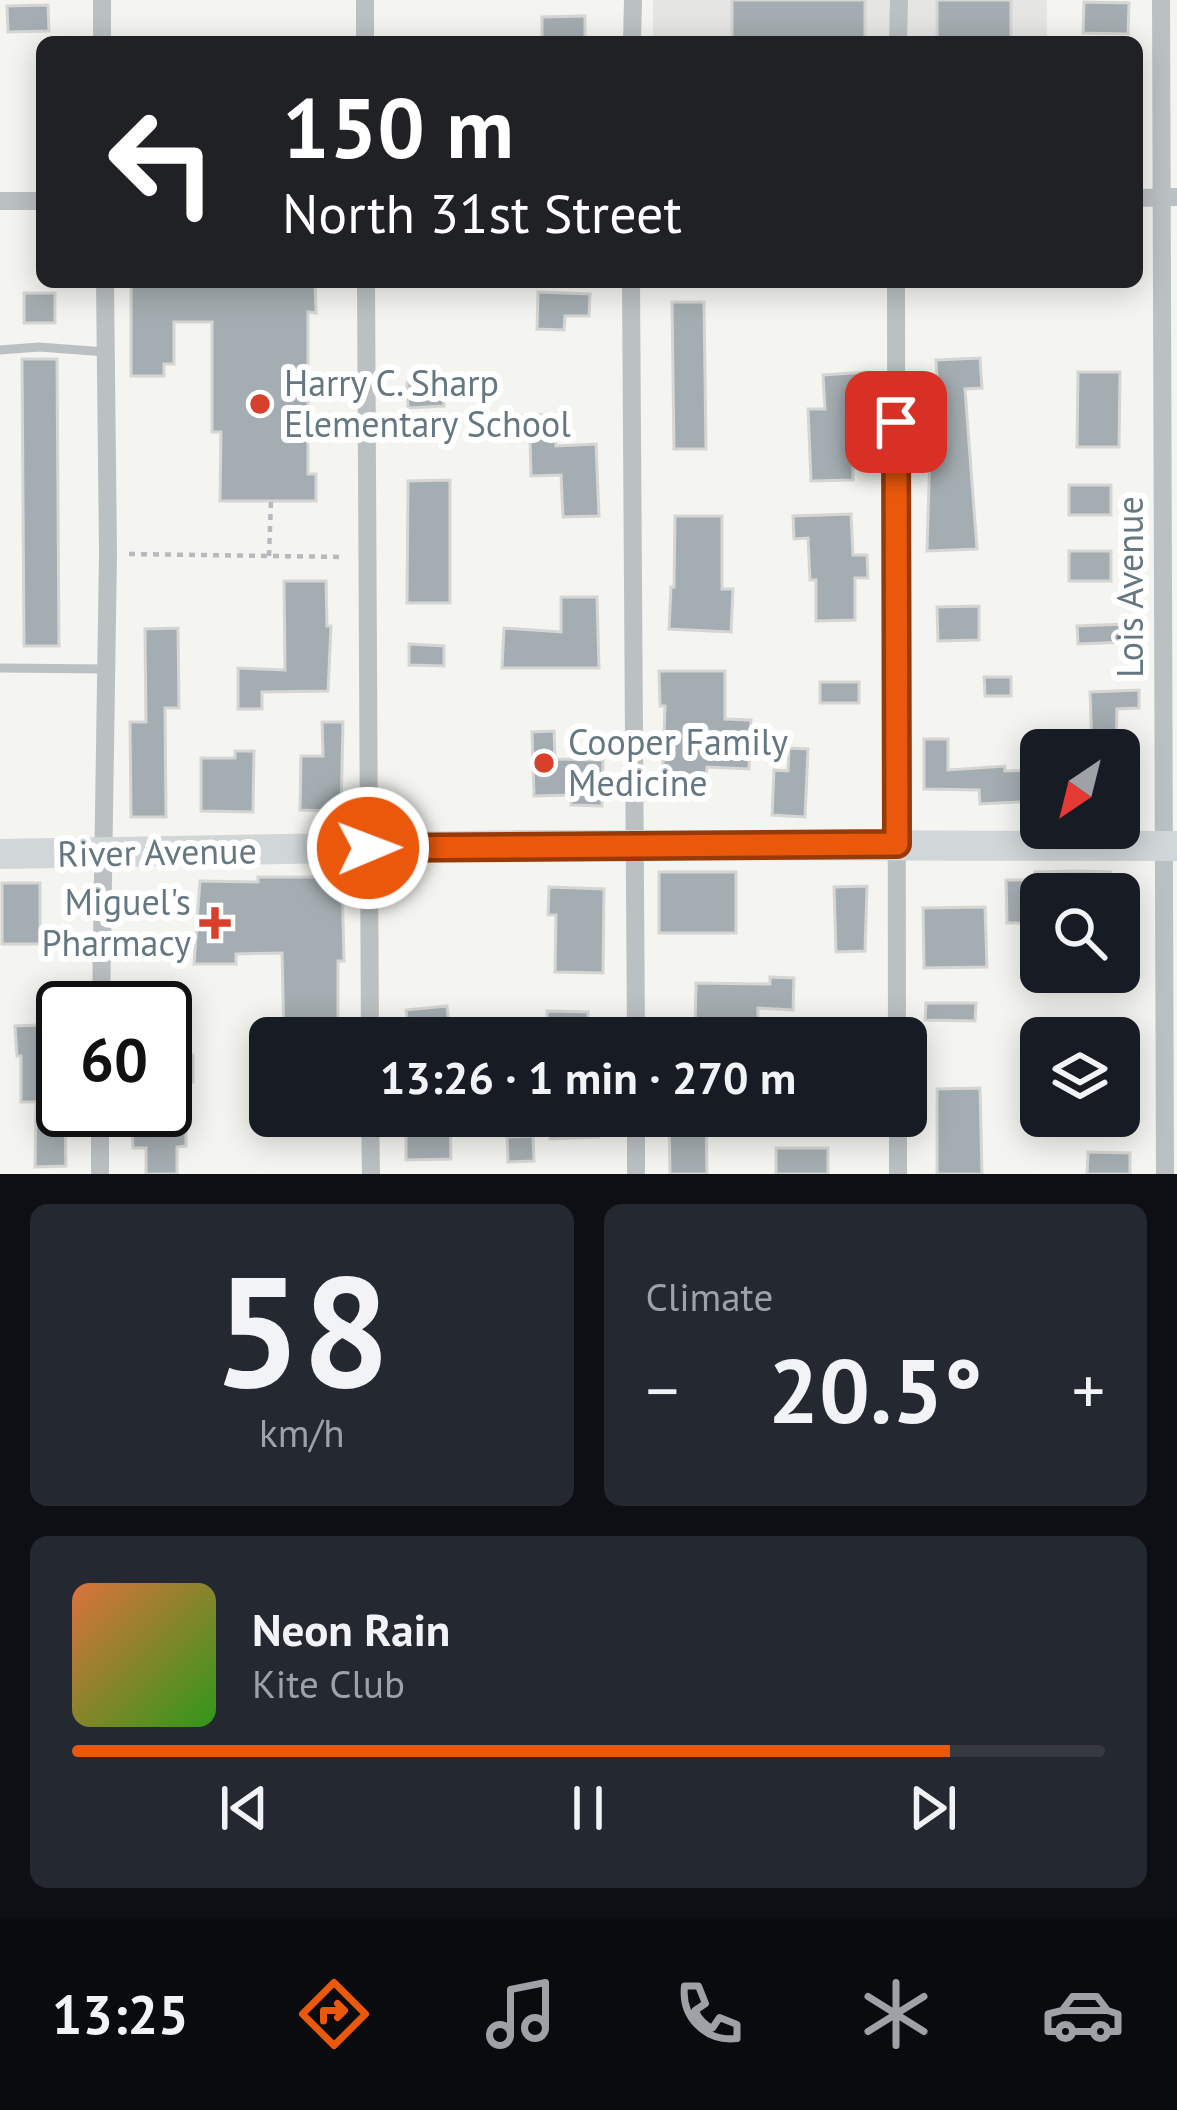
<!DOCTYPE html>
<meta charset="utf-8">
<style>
:root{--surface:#171b24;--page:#242831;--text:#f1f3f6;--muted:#9ea1a6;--line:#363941;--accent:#ea580c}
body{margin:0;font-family:"PT Sans",sans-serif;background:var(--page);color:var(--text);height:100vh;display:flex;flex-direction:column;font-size:45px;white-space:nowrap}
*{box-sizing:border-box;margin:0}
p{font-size:39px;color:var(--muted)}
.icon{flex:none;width:66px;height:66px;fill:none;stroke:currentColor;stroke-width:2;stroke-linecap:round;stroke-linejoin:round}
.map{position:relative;height:1174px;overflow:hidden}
.sheet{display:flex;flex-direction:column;gap:30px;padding:30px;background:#0d0f14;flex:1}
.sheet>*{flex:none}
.guide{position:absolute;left:36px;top:36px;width:1107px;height:252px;border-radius:18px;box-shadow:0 6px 30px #0003;background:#202124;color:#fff;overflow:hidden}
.needle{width:78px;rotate:215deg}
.controls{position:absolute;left:1020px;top:729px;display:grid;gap:24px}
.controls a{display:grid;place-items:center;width:120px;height:120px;border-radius:18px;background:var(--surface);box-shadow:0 6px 30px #0003;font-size:60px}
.speed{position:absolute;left:36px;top:981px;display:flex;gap:24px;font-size:60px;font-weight:700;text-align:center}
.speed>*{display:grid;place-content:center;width:156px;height:156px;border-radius:50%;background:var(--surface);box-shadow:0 6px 30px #0003;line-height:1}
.speed .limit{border:6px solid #111;border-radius:18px;background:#fff;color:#111}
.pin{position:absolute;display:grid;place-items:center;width:102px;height:102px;color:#fff;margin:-51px;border-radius:24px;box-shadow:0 6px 18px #0006}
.me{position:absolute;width:132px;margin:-66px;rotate:89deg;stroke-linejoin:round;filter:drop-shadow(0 0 9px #0008)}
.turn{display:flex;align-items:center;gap:42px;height:252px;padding:0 48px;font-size:54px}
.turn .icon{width:156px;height:156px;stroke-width:2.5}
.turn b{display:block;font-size:84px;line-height:102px}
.big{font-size:90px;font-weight:600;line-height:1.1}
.sheet .tile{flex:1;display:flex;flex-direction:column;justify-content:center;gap:18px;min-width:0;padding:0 42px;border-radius:18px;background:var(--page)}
.sheet .dial{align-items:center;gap:0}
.dial b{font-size:156px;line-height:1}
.song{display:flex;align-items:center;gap:36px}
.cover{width:144px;height:144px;border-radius:18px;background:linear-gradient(135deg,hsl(20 70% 55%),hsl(110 70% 35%))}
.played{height:12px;border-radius:6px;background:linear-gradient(90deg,var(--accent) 85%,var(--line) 85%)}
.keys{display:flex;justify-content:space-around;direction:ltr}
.heat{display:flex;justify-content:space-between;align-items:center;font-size:66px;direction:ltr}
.sheet .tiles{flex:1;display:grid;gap:30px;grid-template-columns:1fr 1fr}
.tile:last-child{grid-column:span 2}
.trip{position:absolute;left:249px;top:1017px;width:678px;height:120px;border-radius:18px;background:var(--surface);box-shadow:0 6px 30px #0003;font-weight:600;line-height:120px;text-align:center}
.tabs{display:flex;height:192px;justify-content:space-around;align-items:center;background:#090b0e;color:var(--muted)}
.tabs .icon{width:84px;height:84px}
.tabs .active{color:var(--accent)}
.tabs b{font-size:54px;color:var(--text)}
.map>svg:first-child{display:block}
.built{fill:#e5e5e4}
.building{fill:#a4adb1;stroke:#d5d5d3;stroke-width:3}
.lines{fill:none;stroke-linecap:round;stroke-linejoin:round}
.path{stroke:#b7babc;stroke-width:4.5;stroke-dasharray:6 6;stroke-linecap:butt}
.service{stroke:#bbc0c2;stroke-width:9}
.minor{stroke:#bbc0c2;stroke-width:18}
.primary{stroke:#d1d6d9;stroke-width:30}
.route-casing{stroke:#983908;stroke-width:30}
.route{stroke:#ea580c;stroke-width:21}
.poi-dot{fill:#d8402c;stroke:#fff;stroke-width:4.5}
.labels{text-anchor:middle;stroke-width:12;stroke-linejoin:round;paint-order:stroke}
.poi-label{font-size:36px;fill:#657780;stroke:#fff;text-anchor:start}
.street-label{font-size:36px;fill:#657780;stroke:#fff}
</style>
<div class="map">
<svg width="1177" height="1174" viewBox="0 0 1177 1174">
<rect width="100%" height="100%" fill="#f4f4f0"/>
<rect class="built" x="653" y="0" width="394" height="42"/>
<g class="building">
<rect x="732" y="0" width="133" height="42"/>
<rect x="937" y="0" width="74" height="42"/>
<polygon points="1084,2 1129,3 1128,34 1083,33"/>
<polygon points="48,5 49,31 8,32 7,6"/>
<polygon points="585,16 585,42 542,42 542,17"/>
<polygon points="131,282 315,282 316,313 308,312 308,474 316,474 316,501 220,501 221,432 212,432 212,322 174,322 174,364 164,364 164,376 131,376"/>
<polygon points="538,292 590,294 589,316 565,316 564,330 537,329"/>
<rect x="24" y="293" width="31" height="30"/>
<polygon points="672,302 704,302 706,449 674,449"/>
<polygon points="980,358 982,388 965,389 977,549 927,551 930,450 927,418 939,417 936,360"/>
<polygon points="22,359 57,359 59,646 24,646"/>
<polygon points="867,372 865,428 853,429 853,480 811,481 808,409 825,409 823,375"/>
<polygon points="1078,372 1120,372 1119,447 1077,447"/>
<polygon points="443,382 444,406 408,408 407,383"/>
<polygon points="555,414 556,446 596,444 599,516 563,517 561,475 531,476 530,440 520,440 519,416"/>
<polygon points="450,480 450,603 407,603 408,481"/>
<rect x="1069" y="485" width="42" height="30"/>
<polygon points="851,514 853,555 867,555 868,578 855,578 855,620 816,621 816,580 810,580 808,538 794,539 793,516"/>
<polygon points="675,516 722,516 722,589 733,589 731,632 669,629 671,587 674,587"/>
<rect x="1069" y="551" width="42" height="30"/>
<polygon points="284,581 326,581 327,626 331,626 328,691 262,692 262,709 238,709 238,668 285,670"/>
<polygon points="561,597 597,597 599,668 502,668 504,628 561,632"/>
<polygon points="979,606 979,640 938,641 937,607"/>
<polygon points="1125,624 1126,642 1078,644 1077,626"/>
<polygon points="178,628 179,708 165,708 166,817 131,817 130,722 146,722 145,629"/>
<polygon points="409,644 444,646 444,666 409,665"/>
<polygon points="659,671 725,671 725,719 751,720 749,769 707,767 704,794 662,789 665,706 660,706"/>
<polygon points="984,677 1011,677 1011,696 985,696"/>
<rect x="820" y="682" width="39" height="21"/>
<polygon points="1139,690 1139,708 1117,709 1116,750 1092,750 1090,692"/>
<polygon points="322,722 343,722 341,811 300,810 301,756 323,756"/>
<polygon points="554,731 555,759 603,760 602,806 571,805 571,795 534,796 532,732"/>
<polygon points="924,739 948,739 948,770 1005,766 1005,771 1037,770 1038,801 980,804 979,790 924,789"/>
<polygon points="789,748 808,749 805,817 772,815 774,770 788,771"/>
<polygon points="235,751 254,751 253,812 201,811 201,758 235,758"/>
<polygon points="1078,871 1111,872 1111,894 1041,894 1041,914 1027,914 1027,923 1007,923 1006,880 1035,880 1035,872"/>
<rect x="659" y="872" width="77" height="61"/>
<polygon points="258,877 342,877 344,961 338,961 338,1038 284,1038 282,953 236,954 236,964 194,964 200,881 258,882"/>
<rect x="2" y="883" width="38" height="61"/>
<polygon points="867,886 865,951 836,952 834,887"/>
<polygon points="549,887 604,889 603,973 555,972 556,915 548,915"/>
<polygon points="985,907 987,967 924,968 923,908"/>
<polygon points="770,977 794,978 793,1010 758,1008 758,1029 695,1028 696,983 770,984"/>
<polygon points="926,1003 976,1003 975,1021 925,1020"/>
<polygon points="447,1006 450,1034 409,1038 406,1010"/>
<polygon points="547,1011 588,1012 588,1035 547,1034"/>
<polygon points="63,1024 66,1166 35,1167 36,1102 21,1102 21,1056 17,1056 15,1026"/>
<rect x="165" y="1055" width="28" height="27"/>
<polygon points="980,1088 982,1174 937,1174 937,1089"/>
<polygon points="406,1116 450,1116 451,1159 406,1160"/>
<polygon points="549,1116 598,1116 599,1137 550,1139"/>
<polygon points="669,1116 706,1116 707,1174 670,1174"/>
<polygon points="186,1126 186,1146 177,1147 177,1174 146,1174 146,1148 133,1148 132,1128"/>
<polygon points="533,1136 534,1161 508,1162 507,1137"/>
<rect x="776" y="1148" width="52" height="26"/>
<polygon points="1088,1152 1130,1153 1130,1174 1087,1174"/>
</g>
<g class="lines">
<g class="path">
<polyline points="129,554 345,557"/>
<polyline points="269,556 271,501"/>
</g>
<g class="service">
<polyline points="0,350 39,347 106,352"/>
<polyline points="0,668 106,669"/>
</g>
<g class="minor">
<polyline points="102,0 102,42"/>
<polyline points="1161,0 1165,1174"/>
<polyline points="365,42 365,0"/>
<polyline points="632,42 633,0"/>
<polyline points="898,42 899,0"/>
<polyline points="1137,198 1177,197"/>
<polyline points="0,201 42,201"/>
<polyline points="366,282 370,1038"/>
<polyline points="631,282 636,1038"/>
<polyline points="896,282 897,1038"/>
<polyline points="101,1008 108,553 105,282"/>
<polyline points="370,1116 371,1174"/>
<polyline points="898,1116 898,1174"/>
<polyline points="100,1174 100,1110"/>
<polyline points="636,1174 636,1116"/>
</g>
<polyline class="primary" points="0,854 519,845 1177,846"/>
</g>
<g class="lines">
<defs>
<polyline id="route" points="368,848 897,844 896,422"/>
</defs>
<use href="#route" class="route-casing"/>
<use href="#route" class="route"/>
</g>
<g class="poi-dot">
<circle cx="260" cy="404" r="12"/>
<circle cx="544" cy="763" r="12"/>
<path d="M209 905h12v12h12v12h-12v12h-12v-12h-12v-12h12z"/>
</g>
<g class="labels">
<g class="poi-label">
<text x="284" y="396">Harry C. Sharp<tspan x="284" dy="41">Elementary School</tspan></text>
<text x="568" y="755">Cooper Family<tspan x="568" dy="41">Medicine</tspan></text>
<text x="191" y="915" text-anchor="end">Miguel's<tspan x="191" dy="41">Pharmacy</tspan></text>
</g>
<g class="street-label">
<text transform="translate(1130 587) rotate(-90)" y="13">Lois Avenue</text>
<text transform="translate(157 852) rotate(-1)" y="13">River Avenue</text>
</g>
</g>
</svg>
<div class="controls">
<a><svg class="needle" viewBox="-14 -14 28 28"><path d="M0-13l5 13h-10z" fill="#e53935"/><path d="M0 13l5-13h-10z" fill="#9ea1a6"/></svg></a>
<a><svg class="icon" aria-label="search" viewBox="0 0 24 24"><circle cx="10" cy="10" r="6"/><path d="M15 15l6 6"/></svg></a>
<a><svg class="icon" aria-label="layers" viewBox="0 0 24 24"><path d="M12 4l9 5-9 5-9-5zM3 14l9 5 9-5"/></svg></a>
</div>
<div class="speed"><div class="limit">60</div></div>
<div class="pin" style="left:896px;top:422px;background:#d93025"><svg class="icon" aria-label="arrive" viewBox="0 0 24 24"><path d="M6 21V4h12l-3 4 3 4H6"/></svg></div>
<svg class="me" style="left:368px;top:848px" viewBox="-20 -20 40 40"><circle r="17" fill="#ea580c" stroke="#fff" stroke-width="3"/><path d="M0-11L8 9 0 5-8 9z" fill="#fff"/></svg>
<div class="trip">13:26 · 1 min · 270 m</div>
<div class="guide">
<div class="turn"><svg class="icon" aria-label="left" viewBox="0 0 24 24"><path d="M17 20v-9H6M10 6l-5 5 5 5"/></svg><div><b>150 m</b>North 31st Street</div></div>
</div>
</div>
<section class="sheet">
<div class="tiles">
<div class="tile dial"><b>58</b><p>km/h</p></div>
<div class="tile"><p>Climate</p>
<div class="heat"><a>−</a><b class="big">20.5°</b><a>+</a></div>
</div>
<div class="tile">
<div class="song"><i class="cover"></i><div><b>Neon Rain</b><p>Kite Club</p></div></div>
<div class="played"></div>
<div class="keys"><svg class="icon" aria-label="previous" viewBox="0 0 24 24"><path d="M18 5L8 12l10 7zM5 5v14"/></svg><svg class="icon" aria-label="pause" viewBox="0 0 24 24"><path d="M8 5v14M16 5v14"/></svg><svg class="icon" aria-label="next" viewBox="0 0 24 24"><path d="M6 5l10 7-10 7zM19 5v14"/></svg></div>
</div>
</div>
</section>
<nav class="tabs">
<b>13:25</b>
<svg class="icon active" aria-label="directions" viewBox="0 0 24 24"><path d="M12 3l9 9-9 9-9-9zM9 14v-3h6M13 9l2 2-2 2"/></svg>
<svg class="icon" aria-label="music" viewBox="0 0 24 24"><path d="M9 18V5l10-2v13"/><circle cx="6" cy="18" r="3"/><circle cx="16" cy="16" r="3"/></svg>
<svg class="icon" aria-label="phone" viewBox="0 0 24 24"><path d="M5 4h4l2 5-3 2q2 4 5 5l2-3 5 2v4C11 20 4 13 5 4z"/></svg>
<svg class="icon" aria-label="climate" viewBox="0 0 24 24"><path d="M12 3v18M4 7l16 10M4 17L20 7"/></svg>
<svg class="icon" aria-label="car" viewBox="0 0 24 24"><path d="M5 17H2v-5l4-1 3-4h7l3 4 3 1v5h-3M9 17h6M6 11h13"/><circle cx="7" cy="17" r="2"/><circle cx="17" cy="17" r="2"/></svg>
</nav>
